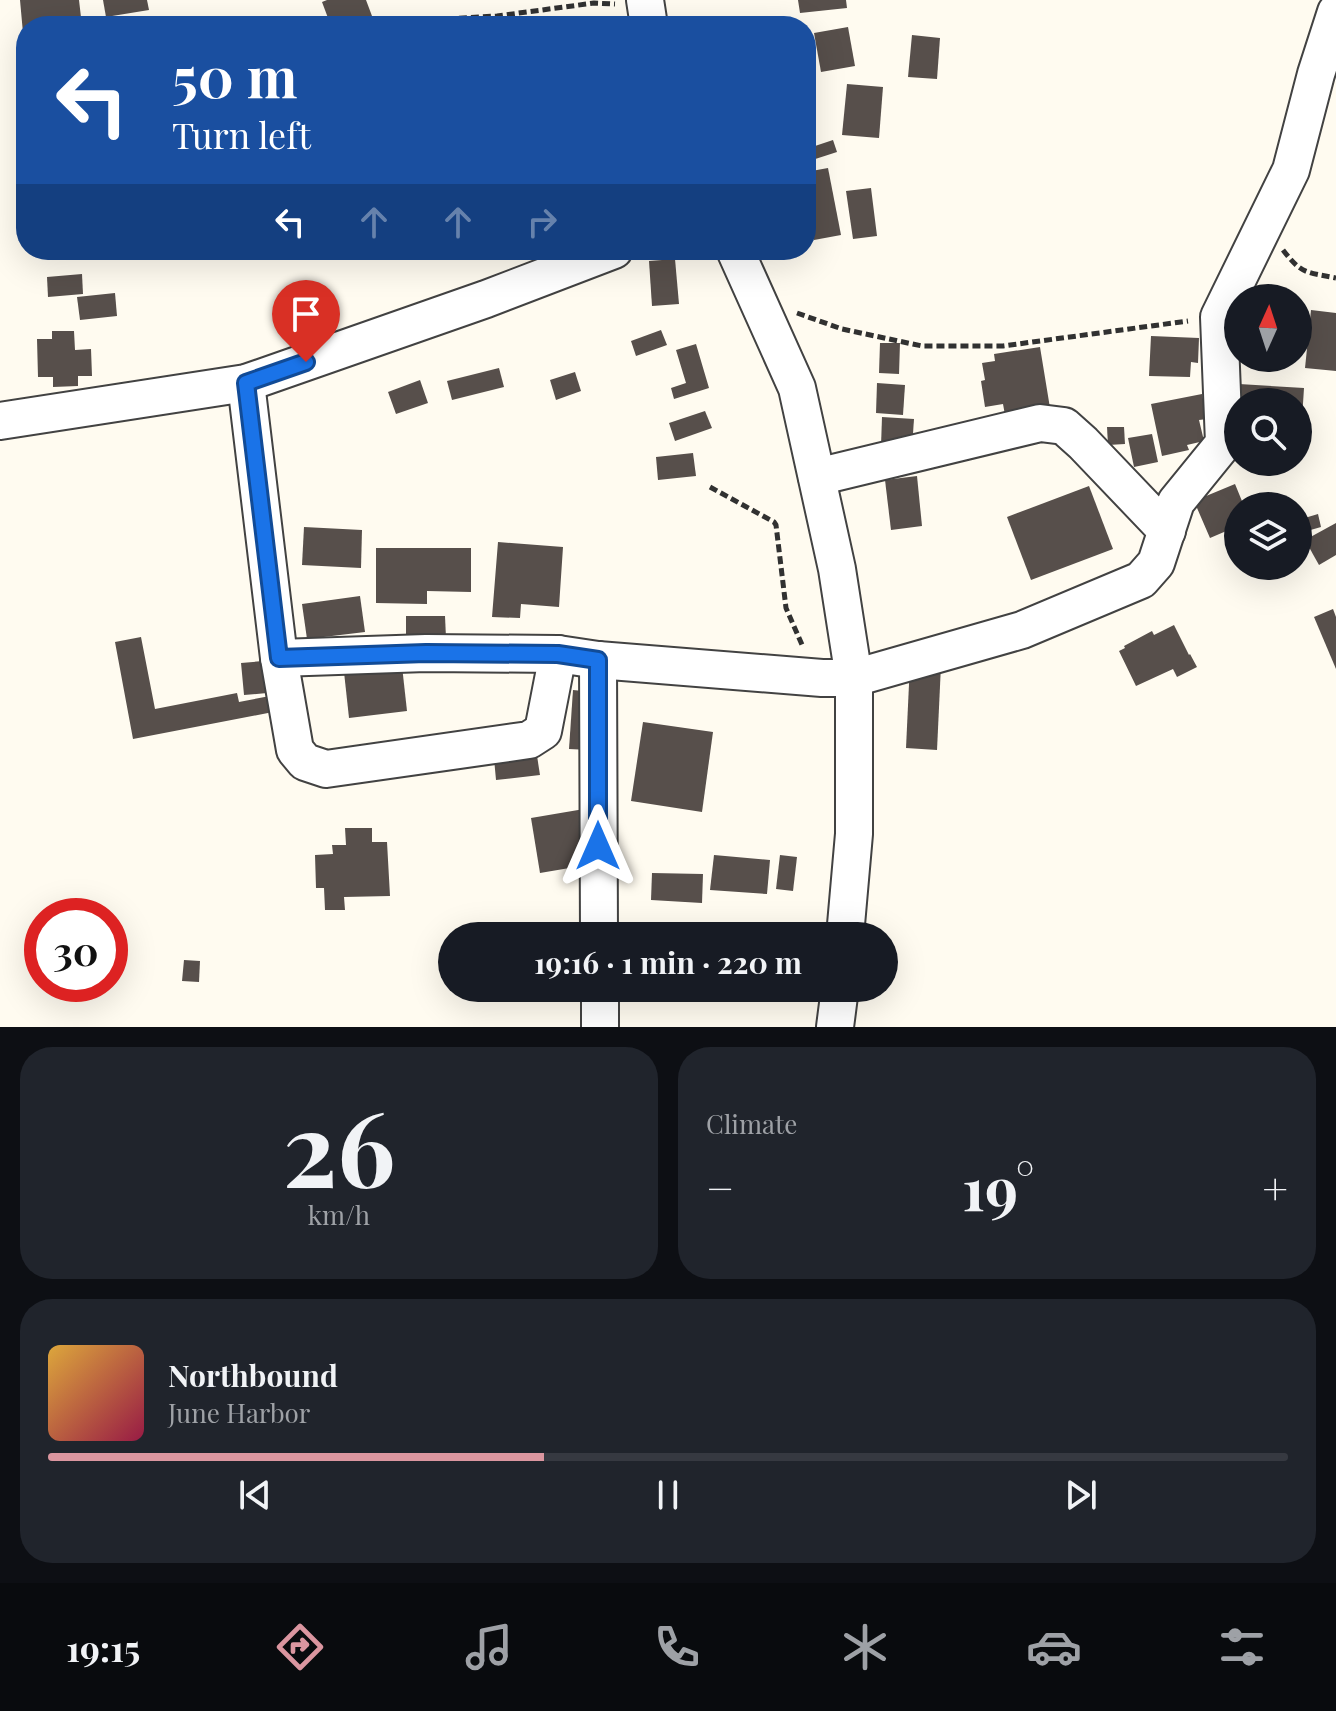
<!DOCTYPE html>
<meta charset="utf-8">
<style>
:root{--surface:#171b24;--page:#20242c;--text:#f1f3f6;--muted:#9ea1a6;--line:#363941;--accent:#db96a0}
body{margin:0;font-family:"Playfair Display",serif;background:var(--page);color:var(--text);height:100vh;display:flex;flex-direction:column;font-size:30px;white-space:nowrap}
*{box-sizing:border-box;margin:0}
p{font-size:26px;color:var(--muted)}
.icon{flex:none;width:44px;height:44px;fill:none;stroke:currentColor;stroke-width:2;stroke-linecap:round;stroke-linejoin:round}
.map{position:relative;height:1027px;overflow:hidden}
.details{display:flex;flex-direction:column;gap:20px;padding:20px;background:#0d0f14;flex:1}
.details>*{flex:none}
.top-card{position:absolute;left:16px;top:16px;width:800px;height:244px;border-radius:32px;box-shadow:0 8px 32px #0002;background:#1a4fa0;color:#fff;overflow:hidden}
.needle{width:52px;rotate:3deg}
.buttons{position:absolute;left:1224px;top:284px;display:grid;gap:16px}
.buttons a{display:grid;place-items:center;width:88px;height:88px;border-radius:50%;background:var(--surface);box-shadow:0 8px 32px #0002;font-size:40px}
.speed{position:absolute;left:24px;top:898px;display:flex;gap:16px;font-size:40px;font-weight:700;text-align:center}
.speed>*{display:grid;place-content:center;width:104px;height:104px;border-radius:50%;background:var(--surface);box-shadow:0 8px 32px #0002;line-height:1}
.speed .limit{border:12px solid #d22;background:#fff;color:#111}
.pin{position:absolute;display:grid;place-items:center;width:68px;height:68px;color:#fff;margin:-82px -34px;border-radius:50% 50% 50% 0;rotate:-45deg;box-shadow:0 0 8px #0007}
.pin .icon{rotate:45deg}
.me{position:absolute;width:88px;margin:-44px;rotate:0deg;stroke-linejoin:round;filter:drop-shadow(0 0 6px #0008)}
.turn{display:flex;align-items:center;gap:28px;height:168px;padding:0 24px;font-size:36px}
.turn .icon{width:104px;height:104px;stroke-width:2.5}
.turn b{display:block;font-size:56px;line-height:68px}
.lanes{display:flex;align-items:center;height:76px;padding:0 24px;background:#0003;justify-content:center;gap:40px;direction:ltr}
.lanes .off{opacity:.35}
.big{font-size:60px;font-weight:700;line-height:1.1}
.details .widget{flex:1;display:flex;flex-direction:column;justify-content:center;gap:12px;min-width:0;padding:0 28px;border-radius:32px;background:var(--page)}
.details .dial{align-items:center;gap:0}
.dial b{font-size:104px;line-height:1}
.song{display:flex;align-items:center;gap:24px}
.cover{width:96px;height:96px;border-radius:12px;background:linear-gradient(135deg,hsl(40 70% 55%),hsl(340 70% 35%))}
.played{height:8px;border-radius:4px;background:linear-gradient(90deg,var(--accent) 40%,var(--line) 40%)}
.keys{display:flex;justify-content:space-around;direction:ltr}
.heat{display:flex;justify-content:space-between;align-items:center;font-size:44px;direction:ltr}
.details .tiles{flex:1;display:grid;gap:20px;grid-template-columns:1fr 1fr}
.widget:last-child{grid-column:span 2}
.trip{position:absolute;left:438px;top:922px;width:460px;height:80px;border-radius:40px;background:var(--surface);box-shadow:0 8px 32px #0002;font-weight:700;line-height:80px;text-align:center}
.tabs{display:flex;height:128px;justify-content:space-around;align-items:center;background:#090b0e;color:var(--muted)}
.tabs .icon{width:56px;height:56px}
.tabs .on{color:var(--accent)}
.tabs b{font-size:36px;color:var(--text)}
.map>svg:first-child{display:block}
.building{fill:#574f4b}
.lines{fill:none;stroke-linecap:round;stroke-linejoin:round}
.minor-casing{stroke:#424242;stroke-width:40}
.path{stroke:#313131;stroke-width:5;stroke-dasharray:8 4;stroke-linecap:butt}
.minor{stroke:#fff;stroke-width:36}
.route-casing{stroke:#114b97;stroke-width:20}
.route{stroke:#1a73e8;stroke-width:14}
</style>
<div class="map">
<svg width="1336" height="1027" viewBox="0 0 1336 1027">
<rect width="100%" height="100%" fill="#fffbf0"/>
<g class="building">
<polygon points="20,0 79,0 82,26 26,26 26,44 24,44"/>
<polygon points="103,0 147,0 149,10 106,17"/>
<polygon points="327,0 366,0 372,16 362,20 364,26 331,26 322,2"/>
<polygon points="798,0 846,0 847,8 800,13"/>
<polygon points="792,20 793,26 750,26 750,21"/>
<polygon points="848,27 855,66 821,72 814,33"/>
<polygon points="912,35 940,38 937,79 908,77"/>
<polygon points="847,84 883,87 879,138 842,135"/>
<polygon points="833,140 837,152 806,162 806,149"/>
<polygon points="828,168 841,235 814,240 806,201 806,172"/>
<polygon points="871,188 877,236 853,239 846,191"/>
<polygon points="675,259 679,304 652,306 649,261"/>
<polygon points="82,274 83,294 48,297 47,277"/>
<polygon points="115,293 117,316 80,320 77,297"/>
<polygon points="1311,310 1336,313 1336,371 1305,368"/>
<polygon points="661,330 667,345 636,356 631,341"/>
<polygon points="52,331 74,331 75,350 91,349 92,376 78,376 78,386 53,387 53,377 38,377 37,339 52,339"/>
<polygon points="1151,336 1199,338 1198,363 1191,362 1190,377 1149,376"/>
<polygon points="880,343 900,343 899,374 879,373"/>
<polygon points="696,344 709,388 674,399 671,388 686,383 676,350"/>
<polygon points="1040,347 1050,408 1005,415 1003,404 985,407 981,381 985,380 982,363 995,361 994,354"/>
<polygon points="499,368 504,387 452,400 447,381"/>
<polygon points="575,372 581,391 556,400 550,380"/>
<polygon points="420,380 428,403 396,414 388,392"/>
<polygon points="877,383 905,385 903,415 876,413"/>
<polygon points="1239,384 1304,388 1302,419 1298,419 1298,402 1238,402"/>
<polygon points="1202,394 1207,419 1199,420 1204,441 1187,445 1189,450 1162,456 1151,404"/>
<polygon points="705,411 712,428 675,441 669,423"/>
<polygon points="882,417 914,419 912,448 881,446"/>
<polygon points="1107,427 1124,427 1125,444 1108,445"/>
<polygon points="1152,434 1158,462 1134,467 1128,438"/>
<polygon points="693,453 696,476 658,480 656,457"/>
<polygon points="917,476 922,526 891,530 885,480"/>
<polygon points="1235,484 1244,506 1238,506 1238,526 1210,538 1194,501"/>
<polygon points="1089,486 1113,549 1031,580 1007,517"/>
<polygon points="1318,514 1321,527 1300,533 1298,520"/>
<polygon points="1336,523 1336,555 1319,565 1305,540"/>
<polygon points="304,527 362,530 361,568 302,565"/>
<polygon points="498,542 563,547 559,607 521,604 520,618 492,617"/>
<polygon points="376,548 471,548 471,592 427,591 427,604 376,603"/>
<polygon points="360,596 365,632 307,639 302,604"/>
<polygon points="1333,609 1336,617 1336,669 1314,617"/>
<polygon points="406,616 445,616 446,638 406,638"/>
<polygon points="1174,625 1189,655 1190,654 1197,667 1177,677 1173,669 1136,686 1119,651 1125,648 1124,646 1152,631 1154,635"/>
<polygon points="141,637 155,709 237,693 239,702 270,696 273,712 133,739 115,642"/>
<polygon points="263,661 267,693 244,695 241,663"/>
<polygon points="910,663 941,665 937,750 906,748"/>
<polygon points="402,666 407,711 349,718 344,672"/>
<polygon points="573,690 593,692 589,750 569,749"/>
<polygon points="643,722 713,732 702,812 631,801"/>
<polygon points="535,743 540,775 496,780 493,748"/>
<polygon points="584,809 593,864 540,873 531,818"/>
<polygon points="345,828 372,828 372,842 387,842 390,896 344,897 345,910 325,910 324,888 316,888 315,855 333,854 332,845 346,845"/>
<polygon points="714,855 770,860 767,894 710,890"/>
<polygon points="780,855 797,857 793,891 776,889"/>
<polygon points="652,873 703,874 702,903 651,900"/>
<polygon points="184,960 200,961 199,982 182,981"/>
</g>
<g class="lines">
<defs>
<g id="minor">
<polyline points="645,0 649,26"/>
<polyline points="735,250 797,388 837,569 854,678 854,834 845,936"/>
<polyline points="246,383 279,658 295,750 305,762 326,769 529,740 543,731 558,654"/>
<polyline points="0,421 246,383 486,299 614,250"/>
<polyline points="817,477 1040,423 1064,426 1083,443 1167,531"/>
<polyline points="279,658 426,653 558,654 598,660 822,678 854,678 1022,630 1141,580 1156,563 1176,502 1224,443 1219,317 1291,170 1316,74 1336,12"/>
<polyline points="598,660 599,936"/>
<polyline points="600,988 600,1027"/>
<polyline points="835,1027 840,988"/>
</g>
</defs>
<use href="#minor" class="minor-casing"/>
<g class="path">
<polyline points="447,19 497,16 594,3 615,4"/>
<path d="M1283,250C1302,275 1307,272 1336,278"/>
<polyline points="797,313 842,329 922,346 1003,346 1188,321"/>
<polyline points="710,487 774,522 776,525 786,608 803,647"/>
</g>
<use href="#minor" class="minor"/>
</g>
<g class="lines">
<defs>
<polyline id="route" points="306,362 246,383 279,658 426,653 558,654 598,660 598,846"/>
</defs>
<use href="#route" class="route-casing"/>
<use href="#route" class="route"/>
</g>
</svg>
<div class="buttons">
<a><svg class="needle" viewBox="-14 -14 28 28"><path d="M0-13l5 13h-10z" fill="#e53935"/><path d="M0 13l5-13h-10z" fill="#9ea1a6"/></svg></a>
<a><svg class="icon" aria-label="search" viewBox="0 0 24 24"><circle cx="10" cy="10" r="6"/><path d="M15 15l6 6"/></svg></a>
<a><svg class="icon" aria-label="layers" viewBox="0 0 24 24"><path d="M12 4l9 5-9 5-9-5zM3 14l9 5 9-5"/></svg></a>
</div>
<div class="speed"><div class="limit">30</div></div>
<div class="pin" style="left:306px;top:362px;background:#d93025"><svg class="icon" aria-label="arrive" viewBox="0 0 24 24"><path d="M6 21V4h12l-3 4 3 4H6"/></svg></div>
<svg class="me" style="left:598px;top:846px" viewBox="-20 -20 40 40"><path d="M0-17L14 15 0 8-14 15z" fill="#1a73e8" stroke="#fff" stroke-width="4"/></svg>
<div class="trip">19:16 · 1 min · 220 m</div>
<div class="top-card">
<div class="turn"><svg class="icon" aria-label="left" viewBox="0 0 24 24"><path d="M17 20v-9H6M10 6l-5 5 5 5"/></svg><div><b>50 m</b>Turn left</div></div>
<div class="lanes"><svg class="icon" aria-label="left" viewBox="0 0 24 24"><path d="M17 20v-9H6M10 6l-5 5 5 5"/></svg><svg class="icon off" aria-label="ahead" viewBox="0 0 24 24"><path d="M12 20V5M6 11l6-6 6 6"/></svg><svg class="icon off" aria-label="ahead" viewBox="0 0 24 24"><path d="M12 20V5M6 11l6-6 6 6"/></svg><svg class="icon off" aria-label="right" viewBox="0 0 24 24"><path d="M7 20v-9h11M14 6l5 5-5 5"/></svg></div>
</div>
</div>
<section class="details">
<div class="tiles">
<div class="widget dial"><b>26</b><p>km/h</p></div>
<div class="widget"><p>Climate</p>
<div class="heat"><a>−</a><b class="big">19°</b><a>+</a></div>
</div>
<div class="widget">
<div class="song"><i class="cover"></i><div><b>Northbound</b><p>June Harbor</p></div></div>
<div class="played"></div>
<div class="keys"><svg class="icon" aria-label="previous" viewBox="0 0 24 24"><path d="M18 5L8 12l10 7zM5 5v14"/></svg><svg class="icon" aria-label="pause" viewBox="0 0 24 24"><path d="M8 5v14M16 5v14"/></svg><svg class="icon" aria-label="next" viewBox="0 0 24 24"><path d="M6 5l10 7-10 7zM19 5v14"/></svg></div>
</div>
</div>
</section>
<nav class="tabs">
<b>19:15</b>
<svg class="icon on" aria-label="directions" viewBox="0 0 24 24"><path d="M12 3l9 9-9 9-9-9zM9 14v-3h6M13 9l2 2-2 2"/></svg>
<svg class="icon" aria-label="music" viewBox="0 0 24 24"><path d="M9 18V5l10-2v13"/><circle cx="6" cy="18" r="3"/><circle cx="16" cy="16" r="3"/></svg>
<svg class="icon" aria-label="phone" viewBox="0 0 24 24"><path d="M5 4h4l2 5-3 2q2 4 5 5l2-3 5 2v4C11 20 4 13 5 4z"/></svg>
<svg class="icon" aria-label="climate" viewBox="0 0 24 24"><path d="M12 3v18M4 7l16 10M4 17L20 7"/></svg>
<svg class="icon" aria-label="car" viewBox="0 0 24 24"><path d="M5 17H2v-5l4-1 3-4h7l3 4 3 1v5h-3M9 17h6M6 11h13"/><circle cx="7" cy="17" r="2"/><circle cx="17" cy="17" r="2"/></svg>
<svg class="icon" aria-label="filters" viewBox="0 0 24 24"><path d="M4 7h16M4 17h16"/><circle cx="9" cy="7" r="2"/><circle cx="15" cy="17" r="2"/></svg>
</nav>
